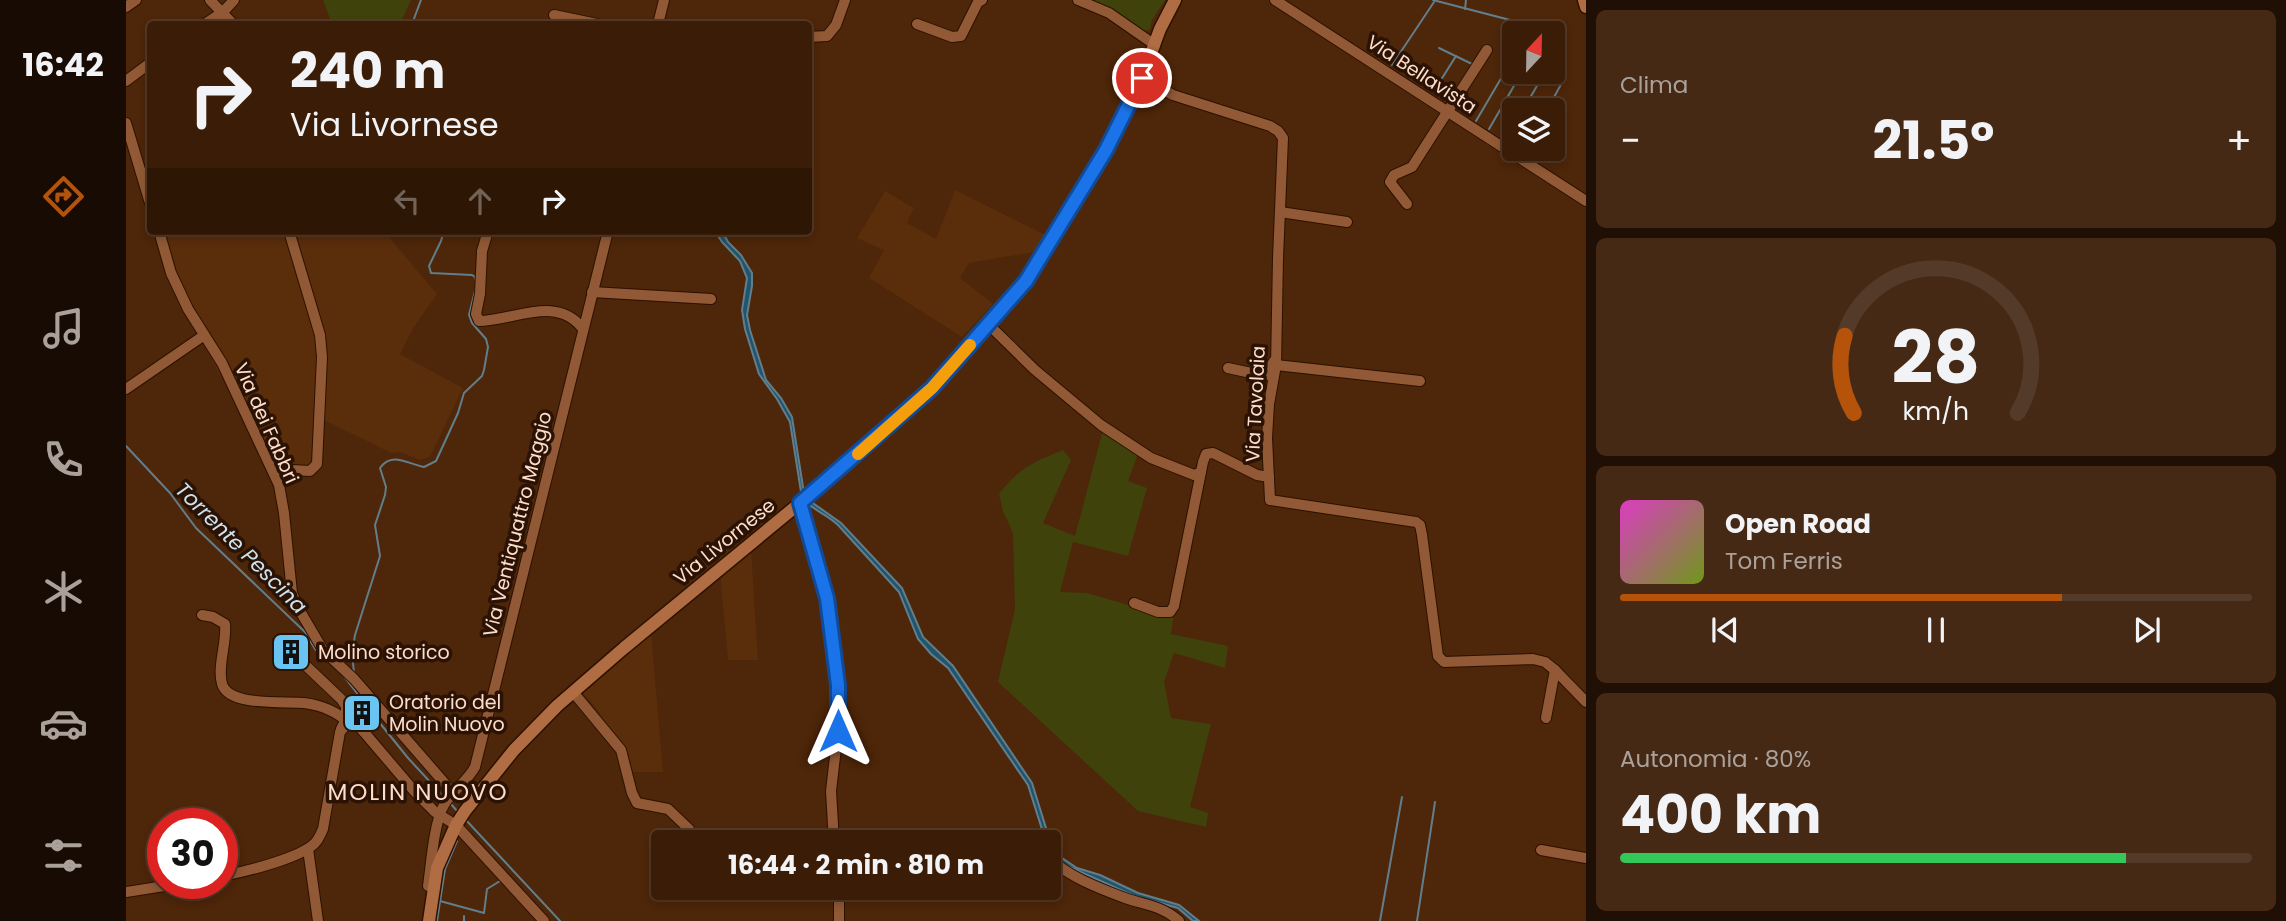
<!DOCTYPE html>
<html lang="it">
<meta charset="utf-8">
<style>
:root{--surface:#3a1c07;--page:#452915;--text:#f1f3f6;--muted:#aba19b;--line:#543a28;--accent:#b45309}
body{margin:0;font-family:Poppins,sans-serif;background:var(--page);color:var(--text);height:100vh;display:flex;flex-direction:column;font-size:26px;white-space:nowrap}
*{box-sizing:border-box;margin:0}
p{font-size:23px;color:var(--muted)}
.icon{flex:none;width:38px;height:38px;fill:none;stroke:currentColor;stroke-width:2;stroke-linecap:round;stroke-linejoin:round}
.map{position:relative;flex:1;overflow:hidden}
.details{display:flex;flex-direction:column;gap:10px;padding:10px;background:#200f04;width:700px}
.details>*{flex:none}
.top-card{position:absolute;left:21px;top:21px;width:665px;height:214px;border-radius:7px;box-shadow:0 4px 10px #0003,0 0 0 2px var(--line);background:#3a1c07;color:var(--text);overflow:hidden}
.needle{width:46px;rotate:22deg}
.fabs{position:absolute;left:1376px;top:21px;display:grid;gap:14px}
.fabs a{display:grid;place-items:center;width:63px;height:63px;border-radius:7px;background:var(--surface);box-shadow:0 4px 10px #0003,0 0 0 2px var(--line);font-size:35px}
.speed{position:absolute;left:21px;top:808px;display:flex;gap:14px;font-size:35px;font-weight:700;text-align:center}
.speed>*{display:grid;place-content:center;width:91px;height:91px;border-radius:50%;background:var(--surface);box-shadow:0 4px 10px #0003,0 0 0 2px var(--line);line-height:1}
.speed .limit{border:10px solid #d22;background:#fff;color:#111}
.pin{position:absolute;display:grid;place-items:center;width:60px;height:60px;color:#fff;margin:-30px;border:4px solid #fff;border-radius:50%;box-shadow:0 2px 7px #0007}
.me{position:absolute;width:77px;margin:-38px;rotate:0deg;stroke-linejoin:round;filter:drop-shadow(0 0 5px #0008)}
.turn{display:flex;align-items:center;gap:24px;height:147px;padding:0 28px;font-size:32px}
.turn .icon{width:91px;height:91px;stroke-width:2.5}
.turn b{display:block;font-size:49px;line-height:60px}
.lanes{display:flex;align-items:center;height:66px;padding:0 28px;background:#0003;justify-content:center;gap:35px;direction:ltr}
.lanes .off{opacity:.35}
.big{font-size:52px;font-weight:700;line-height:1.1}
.details .widget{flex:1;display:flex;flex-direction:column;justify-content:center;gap:10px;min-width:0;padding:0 24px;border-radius:10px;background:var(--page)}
.details .dial{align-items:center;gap:0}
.dial svg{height:182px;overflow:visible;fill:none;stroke:var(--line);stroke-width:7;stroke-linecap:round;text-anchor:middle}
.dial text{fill:var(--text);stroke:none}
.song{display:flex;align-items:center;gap:21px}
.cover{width:84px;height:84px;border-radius:10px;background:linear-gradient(135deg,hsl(310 70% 55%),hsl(80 70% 35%))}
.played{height:7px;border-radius:4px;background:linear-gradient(90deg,var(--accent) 70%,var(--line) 70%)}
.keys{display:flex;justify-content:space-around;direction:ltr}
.heat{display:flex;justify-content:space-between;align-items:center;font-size:38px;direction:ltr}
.charge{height:10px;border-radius:5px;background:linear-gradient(90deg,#34c759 80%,var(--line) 0)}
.trip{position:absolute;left:525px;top:830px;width:410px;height:70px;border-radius:7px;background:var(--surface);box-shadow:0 4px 10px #0003,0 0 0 2px var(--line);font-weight:700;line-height:70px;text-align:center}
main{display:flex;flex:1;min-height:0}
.dock{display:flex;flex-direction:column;width:126px;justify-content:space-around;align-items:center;background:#170b03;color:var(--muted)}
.dock .icon{width:49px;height:49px}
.dock .selected{color:var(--accent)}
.dock b{font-size:32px;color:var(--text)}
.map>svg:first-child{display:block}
.built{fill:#5a2d0b}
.green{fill:#40420b}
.water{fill:#1f556f;stroke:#627e8a;stroke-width:2}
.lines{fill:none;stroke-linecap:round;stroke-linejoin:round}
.stream{stroke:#627e8a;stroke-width:2}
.minor-casing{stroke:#2d1101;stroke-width:12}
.major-casing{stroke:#2d1101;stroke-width:15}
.minor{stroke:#915935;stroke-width:10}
.major{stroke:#b06d43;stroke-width:12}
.route-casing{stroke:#114b97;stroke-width:18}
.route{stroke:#1a73e8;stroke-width:12}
.slow{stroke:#f59e0b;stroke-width:12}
.labels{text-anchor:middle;stroke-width:7;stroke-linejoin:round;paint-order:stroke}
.street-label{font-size:19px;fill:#feddca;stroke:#2a1305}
.poi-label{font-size:19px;fill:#feddca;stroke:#2a1305;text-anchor:start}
.water-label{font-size:21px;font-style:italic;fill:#cde4f0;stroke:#2a1305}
.quarter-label{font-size:23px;letter-spacing:2px;fill:#feddca;stroke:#2a1305}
</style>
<main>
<nav class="dock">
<b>16:42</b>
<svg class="icon selected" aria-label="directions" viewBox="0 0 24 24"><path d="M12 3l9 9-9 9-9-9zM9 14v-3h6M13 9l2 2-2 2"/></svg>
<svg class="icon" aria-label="music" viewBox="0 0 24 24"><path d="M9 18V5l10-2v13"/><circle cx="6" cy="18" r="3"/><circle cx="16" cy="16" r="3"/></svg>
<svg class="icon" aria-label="phone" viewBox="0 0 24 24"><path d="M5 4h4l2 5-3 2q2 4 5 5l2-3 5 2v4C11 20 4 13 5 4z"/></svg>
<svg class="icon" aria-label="climate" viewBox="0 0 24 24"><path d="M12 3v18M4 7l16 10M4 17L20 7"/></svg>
<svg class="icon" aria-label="car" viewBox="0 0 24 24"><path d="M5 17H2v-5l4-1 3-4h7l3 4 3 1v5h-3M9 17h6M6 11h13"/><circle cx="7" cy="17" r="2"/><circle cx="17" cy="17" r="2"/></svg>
<svg class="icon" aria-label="filters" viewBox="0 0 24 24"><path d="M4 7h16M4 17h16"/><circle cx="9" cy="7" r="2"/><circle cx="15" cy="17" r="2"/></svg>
</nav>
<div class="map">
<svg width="1460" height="921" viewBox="0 0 1460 921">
<rect width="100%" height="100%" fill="#4e2609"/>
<g class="built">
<polygon points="829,190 920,235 909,252 843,263 834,278 867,304 836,337 743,278 758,250 731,238 759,191 788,208 781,223 810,239"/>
<polygon points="28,231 258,231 311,294 288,327 274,354 337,388 304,457 294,460 274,452 265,453 198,420 194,469 143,467 116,413 64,321 44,278"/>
<polygon points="625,549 632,660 602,660 594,573"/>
<polygon points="525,632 537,772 505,772 500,754 468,705 455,691"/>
</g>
<g class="green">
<polygon points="197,0 285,0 274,24 206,24"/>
<polygon points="968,0 1039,0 1026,20 1024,29 1017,32"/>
<path d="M977,430L1012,454L1002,481L1021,488L1002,556L947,542L934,592L961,593L1047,618L1045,634L1102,646L1099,668L1048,653L1038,682L1045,718L1085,724L1064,807L1082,813L1080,827L1012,811L872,682L889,609L887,533L877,511L873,494C893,468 907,462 937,450L945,460L917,523L949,536Z"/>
</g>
<path class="water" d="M589,231H596L602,242L615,255L626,273V286L621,315L624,330L640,380L655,398L666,417L677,487L684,501L715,523L776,588L797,637L827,666L906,783L924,841L936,858L951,868L974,875L1012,893L1053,905L1073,921H1067L1052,908L1008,896L937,864L922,847V842H920L902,785L822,668L805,654L792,639L773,592L712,525C701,514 686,510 676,498L664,422L651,399L633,374L619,329L616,310L621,278L614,261L596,242Z"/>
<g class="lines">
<g class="stream">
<polyline points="1307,0 1415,28"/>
<polyline points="1339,9 1340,0"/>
<polyline points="286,24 295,0"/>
<polyline points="1313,48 1346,64"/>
<polyline points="1426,60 1437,41"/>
<polyline points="1266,65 1308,2"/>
<polyline points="1308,91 1330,56"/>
<polyline points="1330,108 1339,93"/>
<polyline points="1397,110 1419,72"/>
<polyline points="1421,110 1439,77"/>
<polyline points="1350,121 1387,58"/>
<polyline points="1363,129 1396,72"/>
<polyline points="1380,140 1388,126"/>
<polyline points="1398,151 1399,149"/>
<polyline points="318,231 315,241 303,266 305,273 346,275 349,277 350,281"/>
<polyline points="0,446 44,493 70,528 179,632 189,649 216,674 248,715"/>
<path d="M228,673L226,653L229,635L254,556L249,525L259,495L260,487L254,468C266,451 282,464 298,467L310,461L332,413L338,393L356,376L358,370L362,347L360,339L346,323L343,315L350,287"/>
<polyline points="253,722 282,758 318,797"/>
<polyline points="324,803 332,812"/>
<polyline points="339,819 434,921"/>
<polyline points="314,901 358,913 361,889 374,881"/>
<polyline points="311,921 319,869 331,841"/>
<polyline points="338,921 338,916"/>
<polyline points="1254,921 1276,797"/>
<polyline points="1291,921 1309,802"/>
</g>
<defs>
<g id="minor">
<polyline points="84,0 107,24"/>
<polyline points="952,0 983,13 1029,45"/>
<polyline points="1149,0 1460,201"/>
<polyline points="0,7 10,0"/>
<polyline points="428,15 471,24"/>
<polyline points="79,24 97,12 108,0"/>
<polyline points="532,24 538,0"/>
<polyline points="791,24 826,37 835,36 852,2 856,0"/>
<polyline points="682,37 701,36 710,25 719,0"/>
<polyline points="1016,78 1047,95 1144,126 1152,131 1157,138 1152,258 1150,365 1143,404 1141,438 1144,500 1290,522 1294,525 1296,535 1312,656 1318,662 1407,659 1419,662 1429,670 1460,702"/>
<polyline points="0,81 24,63"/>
<polyline points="0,123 24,203"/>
<polyline points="1281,204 1264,182 1268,175 1286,167 1361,50"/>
<polyline points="1154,212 1221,222"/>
<polyline points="33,231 45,273 62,309 96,363 153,485 158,513 166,593 174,611 197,650 228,679 328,794"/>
<path d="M362,231L356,251L354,294L350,314L353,321C387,321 431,294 457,329"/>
<polyline points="466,292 585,299"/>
<polyline points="862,324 909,370 975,425 1025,458 1068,475 1075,472"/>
<polyline points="1150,365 1294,381"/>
<polyline points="1102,368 1139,376 1148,361"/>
<polyline points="0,389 77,336"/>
<polyline points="147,469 184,471 191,464 196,357 194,335 163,231"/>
<polyline points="674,503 701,598 712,685 712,731 705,791 708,842"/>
<polyline points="1008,603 1032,612 1044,612 1048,606 1077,462 1080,454 1087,453 1131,475 1143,477"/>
<path d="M76,615L87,617L99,624C101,643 91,666 96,684C103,707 159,701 178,703C194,705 211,712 223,723"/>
<polyline points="176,662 215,699 220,706 220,716"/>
<polyline points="447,692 495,750 506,793 511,803 542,809 563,829"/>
<polyline points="1420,718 1429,670"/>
<polyline points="215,729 222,715 226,718 289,792 309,812 330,825 418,921"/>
<polyline points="237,731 255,711"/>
<polyline points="182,849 192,921"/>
<polyline points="1415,850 1460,858"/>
<path d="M922,855C937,875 975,889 999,898C1019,905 1037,906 1053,921"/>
<path d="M96,876C118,872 175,858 189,843C193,839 195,833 197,829L214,732L220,725"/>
<path d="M302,886C305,865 308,822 318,805C325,792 340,783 349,767L482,231"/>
<polyline points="0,892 51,884"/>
<polyline points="713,921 713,887"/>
</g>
<g id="major">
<polyline points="1458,0 1460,7"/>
<polyline points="303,921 311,868 330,825 339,811 388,750 431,706 498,648 674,503 806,388 900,281 980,150 1016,78 1034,29 1049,0"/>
</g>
</defs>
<use href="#minor" class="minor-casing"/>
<use href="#major" class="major-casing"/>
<use href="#minor" class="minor"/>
<use href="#major" class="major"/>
</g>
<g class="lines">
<defs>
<polyline id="route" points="712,731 712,685 701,598 674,503 806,388 900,281 980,150 1016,78"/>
</defs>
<use href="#route" class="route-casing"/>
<use href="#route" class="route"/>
<polyline class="slow" points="732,454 806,388 844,345"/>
</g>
<defs>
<symbol id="building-square" viewBox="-11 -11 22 22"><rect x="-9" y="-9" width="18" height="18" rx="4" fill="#69c4f1" stroke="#2a1305"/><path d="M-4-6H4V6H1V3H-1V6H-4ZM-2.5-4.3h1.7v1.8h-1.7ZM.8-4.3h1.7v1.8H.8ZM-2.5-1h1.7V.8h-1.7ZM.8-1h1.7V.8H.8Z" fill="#111"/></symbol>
</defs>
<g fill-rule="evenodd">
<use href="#building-square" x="143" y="630" width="44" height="44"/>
<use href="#building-square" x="214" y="691" width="44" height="44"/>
</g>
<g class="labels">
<g class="street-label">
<text transform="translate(1296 74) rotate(33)" y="7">Via Bellavista</text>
<text transform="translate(1129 404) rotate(-87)" y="7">Via Tavolaia</text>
<text transform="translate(141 423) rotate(66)" y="7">Via dei Fabbri</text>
<text transform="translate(391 524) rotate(-76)" y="7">Via Ventiquattro Maggio</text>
<text transform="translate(598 541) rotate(-39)" y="7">Via Livornese</text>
</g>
<g class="poi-label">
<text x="192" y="659">Molino storico</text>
<text x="263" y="709">Oratorio del<tspan x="263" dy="22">Molin Nuovo</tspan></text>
</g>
<g class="water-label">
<text transform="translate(115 548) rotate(45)" y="7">Torrente Pescina</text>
</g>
<g class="quarter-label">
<text x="292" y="800">MOLIN NUOVO</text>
</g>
</g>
</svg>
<div class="fabs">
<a><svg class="needle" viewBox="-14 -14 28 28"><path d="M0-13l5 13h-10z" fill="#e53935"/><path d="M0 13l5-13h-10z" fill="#aba19b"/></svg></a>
<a><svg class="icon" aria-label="layers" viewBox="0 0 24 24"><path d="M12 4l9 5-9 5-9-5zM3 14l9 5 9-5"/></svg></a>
</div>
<div class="speed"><div class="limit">30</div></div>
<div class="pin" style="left:1016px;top:78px;background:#d93025"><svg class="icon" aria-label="arrive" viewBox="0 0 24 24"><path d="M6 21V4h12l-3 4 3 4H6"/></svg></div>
<svg class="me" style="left:712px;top:731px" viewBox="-20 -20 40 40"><path d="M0-17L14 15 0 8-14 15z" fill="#1a73e8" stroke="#fff" stroke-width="4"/></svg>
<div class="trip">16:44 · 2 min · 810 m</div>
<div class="top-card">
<div class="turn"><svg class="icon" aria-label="right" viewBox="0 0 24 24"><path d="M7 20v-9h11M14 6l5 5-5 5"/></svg><div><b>240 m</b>Via Livornese</div></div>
<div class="lanes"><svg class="icon off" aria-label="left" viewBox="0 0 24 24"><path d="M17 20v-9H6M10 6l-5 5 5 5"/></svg><svg class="icon off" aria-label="ahead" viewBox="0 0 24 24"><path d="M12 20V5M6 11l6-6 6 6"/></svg><svg class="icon" aria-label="right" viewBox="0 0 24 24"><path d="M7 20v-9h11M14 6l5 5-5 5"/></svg></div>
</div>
</div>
<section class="details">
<div class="widget"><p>Clima</p>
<div class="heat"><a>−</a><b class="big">21.5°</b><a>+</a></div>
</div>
<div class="widget dial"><svg viewBox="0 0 100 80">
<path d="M14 69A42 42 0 1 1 86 69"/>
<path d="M14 69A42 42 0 0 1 10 35" stroke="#b45309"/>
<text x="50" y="56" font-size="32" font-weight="700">28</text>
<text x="50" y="72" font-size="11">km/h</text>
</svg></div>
<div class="widget">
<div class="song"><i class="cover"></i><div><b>Open Road</b><p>Tom Ferris</p></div></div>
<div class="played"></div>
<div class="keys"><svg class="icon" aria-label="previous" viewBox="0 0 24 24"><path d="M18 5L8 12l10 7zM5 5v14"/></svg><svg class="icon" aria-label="pause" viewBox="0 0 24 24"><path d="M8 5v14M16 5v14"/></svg><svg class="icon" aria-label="next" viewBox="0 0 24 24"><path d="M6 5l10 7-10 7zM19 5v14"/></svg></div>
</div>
<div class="widget"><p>Autonomia · 80%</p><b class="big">400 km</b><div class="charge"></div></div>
</section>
</main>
